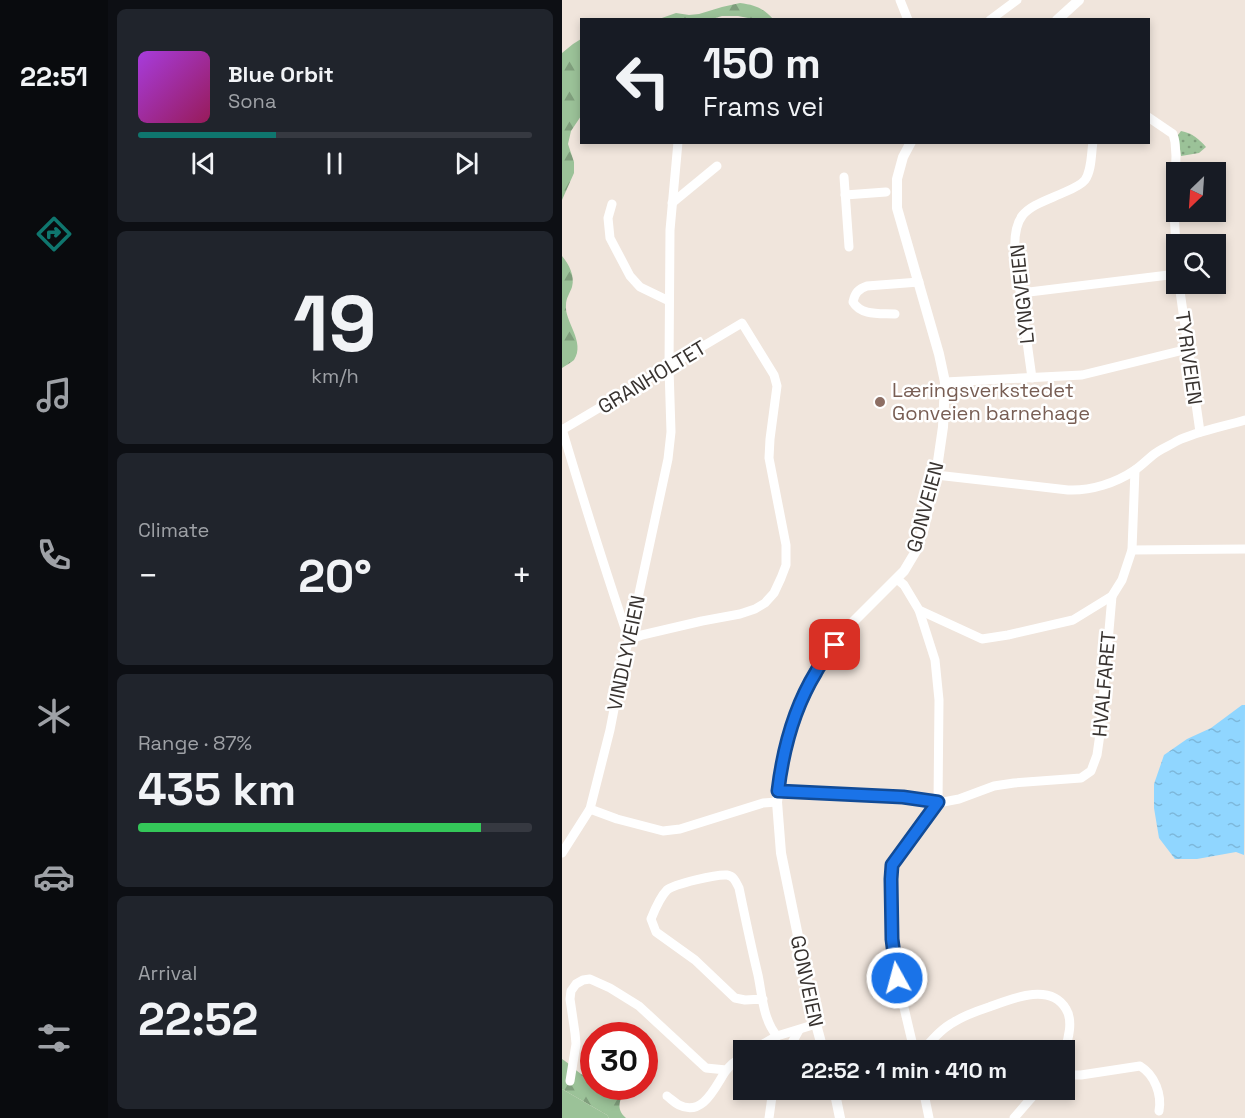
<!DOCTYPE html>
<meta charset="utf-8">
<style>
:root{--surface:#171b24;--page:#20242c;--text:#f1f3f6;--muted:#9ea1a6;--line:#363941;--accent:#0f766e}
body{margin:0;font-family:"Space Grotesk",sans-serif;background:var(--page);color:var(--text);height:100vh;display:flex;flex-direction:column;font-size:22px;white-space:nowrap}
*{box-sizing:border-box;margin:0}
p{font-size:20px;color:var(--muted)}
.icon{flex:none;width:33px;height:33px;fill:none;stroke:currentColor;stroke-width:2;stroke-linecap:round;stroke-linejoin:round}
.map{position:relative;flex:1;overflow:hidden}
.drawer{display:flex;flex-direction:column;gap:9px;padding:9px;background:#0d0f14;width:454px}
.drawer>*{flex:none}
.hud{position:absolute;left:18px;top:18px;width:570px;height:126px;border-radius:0px;box-shadow:0 3px 9px #0003;background:#171b24;color:var(--text);overflow:hidden}
.needle{width:39px;rotate:205deg}
.tools{position:absolute;left:604px;top:162px;display:grid;gap:12px}
.tools a{display:grid;place-items:center;width:60px;height:60px;border-radius:0px;background:var(--surface);box-shadow:0 3px 9px #0003;font-size:30px}
.speed{position:absolute;left:18px;top:1022px;display:flex;gap:12px;font-size:30px;font-weight:700;text-align:center}
.speed>*{display:grid;place-content:center;width:78px;height:78px;border-radius:50%;background:var(--surface);box-shadow:0 3px 9px #0003;line-height:1}
.speed .limit{border:9px solid #d22;background:#fff;color:#111}
.pin{position:absolute;display:grid;place-items:center;width:51px;height:51px;color:#fff;margin:-26px;border-radius:12px;box-shadow:0 3px 9px #0006}
.me{position:absolute;width:66px;margin:-33px;rotate:353deg;stroke-linejoin:round;filter:drop-shadow(0 0 4px #0008)}
.turn{display:flex;align-items:center;gap:21px;height:126px;padding:0 24px;font-size:27px}
.turn .icon{width:78px;height:78px;stroke-width:2.5}
.turn b{display:block;font-size:42px;line-height:51px}
.big{font-size:45px;font-weight:700;line-height:1.1}
.drawer .tile{flex:1;display:flex;flex-direction:column;justify-content:center;gap:9px;min-width:0;padding:0 21px;border-radius:9px;background:var(--page)}
.drawer .dial{align-items:center;gap:0}
.dial b{font-size:78px;line-height:1}
.song{display:flex;align-items:center;gap:18px}
.cover{width:72px;height:72px;border-radius:9px;background:linear-gradient(135deg,hsl(280 70% 55%),hsl(330 70% 35%))}
.played{height:6px;border-radius:3px;background:linear-gradient(90deg,var(--accent) 35%,var(--line) 35%)}
.keys{display:flex;justify-content:space-around;direction:ltr}
.heat{display:flex;justify-content:space-between;align-items:center;font-size:33px;direction:ltr}
.charge{height:9px;border-radius:4px;background:linear-gradient(90deg,#34c759 87%,var(--line) 0)}
.trip{position:absolute;left:171px;top:1040px;width:342px;height:60px;border-radius:0px;background:var(--surface);box-shadow:0 3px 9px #0003;font-weight:700;line-height:60px;text-align:center}
main{display:flex;flex:1;min-height:0}
.tab-bar{display:flex;flex-direction:column;width:108px;justify-content:space-around;align-items:center;background:#090b0e;color:var(--muted)}
.tab-bar .icon{width:42px;height:42px}
.tab-bar .on{color:var(--accent)}
.tab-bar b{font-size:27px;color:var(--text)}
.map>svg:first-child{display:block}
.grass{fill:url(#grass-dots)}
.forest{fill:url(#forest-firs)}
.pitch{fill:#9bc298}
.water{fill:url(#water-ripples)}
.lines{fill:none;stroke-linecap:round;stroke-linejoin:round}
.minor{stroke:#fff;stroke-width:9}
.tertiary{stroke:#fff;stroke-width:10}
.route-casing{stroke:#114b97;stroke-width:15}
.route{stroke:#1a73e8;stroke-width:10}
.education-dot{fill:#8d6e63;stroke:#fff;stroke-width:2}
.labels{text-anchor:middle;stroke-width:5;stroke-linejoin:round;paint-order:stroke}
.street-label{font-size:20px;fill:#383330;stroke:#fff}
.education-label{font-size:20px;fill:#785e54;stroke:#fff;text-anchor:start}
</style>
<main>
<nav class="tab-bar">
<b>22:51</b>
<svg class="icon on" aria-label="directions" viewBox="0 0 24 24"><path d="M12 3l9 9-9 9-9-9zM9 14v-3h6M13 9l2 2-2 2"/></svg>
<svg class="icon" aria-label="music" viewBox="0 0 24 24"><path d="M9 18V5l10-2v13"/><circle cx="6" cy="18" r="3"/><circle cx="16" cy="16" r="3"/></svg>
<svg class="icon" aria-label="phone" viewBox="0 0 24 24"><path d="M5 4h4l2 5-3 2q2 4 5 5l2-3 5 2v4C11 20 4 13 5 4z"/></svg>
<svg class="icon" aria-label="climate" viewBox="0 0 24 24"><path d="M12 3v18M4 7l16 10M4 17L20 7"/></svg>
<svg class="icon" aria-label="car" viewBox="0 0 24 24"><path d="M5 17H2v-5l4-1 3-4h7l3 4 3 1v5h-3M9 17h6M6 11h13"/><circle cx="7" cy="17" r="2"/><circle cx="17" cy="17" r="2"/></svg>
<svg class="icon" aria-label="filters" viewBox="0 0 24 24"><path d="M4 7h16M4 17h16"/><circle cx="9" cy="7" r="2"/><circle cx="15" cy="17" r="2"/></svg>
</nav>
<section class="drawer">
<div class="tile">
<div class="song"><i class="cover"></i><div><b>Blue Orbit</b><p>Sona</p></div></div>
<div class="played"></div>
<div class="keys"><svg class="icon" aria-label="previous" viewBox="0 0 24 24"><path d="M18 5L8 12l10 7zM5 5v14"/></svg><svg class="icon" aria-label="pause" viewBox="0 0 24 24"><path d="M8 5v14M16 5v14"/></svg><svg class="icon" aria-label="next" viewBox="0 0 24 24"><path d="M6 5l10 7-10 7zM19 5v14"/></svg></div>
</div>
<div class="tile dial"><b>19</b><p>km/h</p></div>
<div class="tile"><p>Climate</p>
<div class="heat"><a>−</a><b class="big">20°</b><a>+</a></div>
</div>
<div class="tile"><p>Range · 87%</p><b class="big">435 km</b><div class="charge"></div></div>
<div class="tile"><p>Arrival</p><b class="big">22:52</b></div>
</section>
<div class="map">
<svg width="683" height="1118" viewBox="0 0 683 1118">
<defs>
<pattern id="grass-dots" width="8" height="8" patternUnits="userSpaceOnUse" patternTransform="scale(1.5)"><rect width="8" height="8" fill="#9bc298"/><path d="M2 2h.1M6 6h.1" fill="none" stroke="#7f9e7c" stroke-width="1.8" stroke-linecap="round"/></pattern>
<pattern id="forest-firs" width="22" height="20" patternUnits="userSpaceOnUse" patternTransform="scale(1.5)"><rect width="22" height="20" fill="#9bc298"/><path d="M5 1l3.5 6h-7zM16 11l3.5 6h-7z" fill="#7f9e7c"/></pattern>
<pattern id="water-ripples" width="26" height="14" patternUnits="userSpaceOnUse" patternTransform="scale(1.5)"><rect width="26" height="14" fill="#90d6ff"/><path d="M2 4q2-2 4 0t4 0M15 11q2-2 4 0t4 0" fill="none" stroke="#7db8db"/></pattern>
</defs>
<rect width="100%" height="100%" fill="#f0e5dc"/>
<path class="grass" d="M619,131C630,133 637,139 644,147L637,153L619,156L616,135Z"/>
<g class="forest">
<path d="M178,3C193,5 201,8 211,19H191L176,16H160L147,20L97,19L114,13L127,15L137,14L160,7Z"/>
<polygon points="19,39 19,116 9,131 6,144 12,162 12,173 0,200 0,53 11,44"/>
<path d="M0,256C7,264 13,276 10,287C8,293 4,298 4,305C2,321 24,342 12,360C9,363 4,365 0,368Z"/>
<path d="M0,1059C11,1066 19,1077 31,1079L32,1086H66C59,1097 52,1108 64,1118H47L45,1115L0,1089Z"/>
</g>
<polygon class="pitch" points="0,1089 45,1115 47,1118 0,1118"/>
<polygon class="water" points="680,705 683,705 682,855 674,852 635,859 613,859 597,838 592,808 592,784 602,755 625,739 649,728"/>
<g class="lines">
<g class="minor">
<polyline points="338,0 346,20"/>
<polyline points="428,20 455,0"/>
<polyline points="586,117 611,134 613,142 614,156 612,212 615,264"/>
<polyline points="116,142 108,230 107,368 109,432 106,459 67,640 63,653 48,730 28,809 55,819 101,831 118,829 201,803 215,802"/>
<polyline points="282,177 287,247"/>
<polyline points="283,195 324,192"/>
<polyline points="110,203 155,166"/>
<polyline points="50,204 46,218 48,238 68,276 78,287 107,301"/>
<polyline points="617,284 638,432"/>
<polyline points="459,293 615,274"/>
<path d="M333,314C319,313 299,316 291,302C293,293 296,289 305,286L357,282"/>
<path d="M470,378L453,255C450,209 467,208 503,192C510,189 519,185 523,180C530,170 529,154 531,142"/>
<polyline points="383,382 520,375 626,349"/>
<path d="M0,429C21,499 43,570 67,640L80,635L140,621L178,614L193,609L203,603L212,593L219,578L224,565V545L207,458L208,439L215,386L212,375L180,323L0,430"/>
<path d="M374,475L506,490C529,491 554,483 573,470C579,466 585,460 591,455C598,449 607,446 615,441C636,431 660,427 683,420"/>
<polyline points="570,550 683,549"/>
<polyline points="335,579 342,585 357,610 420,639 446,635 511,620 550,596 560,580 570,550 573,470"/>
<polyline points="216,791 341,797 376,803 397,799 432,786 452,783 519,778 529,771 535,755 538,734 550,596"/>
<polyline points="0,853 28,809"/>
<path d="M201,999L183,1000L173,998L133,960L94,932L89,919C93,909 98,897 105,890C112,884 155,874 165,875C172,876 174,882 177,888C183,917 189,946 196,975C200,994 201,1020 215,1036"/>
<polyline points="191,1050 215,1036 254,1024"/>
<polyline points="226,1050 237,1030"/>
<polyline points="352,1050 335,978 330,939 329,879 330,865 376,803 377,700 373,660 357,610"/>
<path d="M361,1050C370,1040 380,1028 392,1022C403,1015 415,1011 427,1007C449,999 488,982 504,1009C511,1020 507,1039 502,1050"/>
<path d="M502,1072L510,1075H519L578,1066C593,1075 600,1095 597,1111"/>
<polyline points="8,1081 14,1044 13,1033 8,999 9,991 14,984 21,980 28,979 48,988 77,1006 144,1068 164,1070"/>
<polyline points="361,1089 367,1118"/>
<path d="M105,1096C109,1099 113,1103 117,1105C141,1117 153,1087 163,1072C168,1065 174,1060 182,1056"/>
<polyline points="207,1118 211,1089"/>
<polyline points="452,1118 477,1089"/>
</g>
<g class="tertiary">
<polyline points="495,20 517,0"/>
<polyline points="261,1050 254,1024 219,853 215,802 222,752 229,726 241,696 254,671 292,621 342,571 354,551 362,528 374,475 381,427 383,382 377,354 335,208 335,179 341,157 349,142"/>
<polyline points="272,1089 278,1118"/>
</g>
</g>
<g class="lines">
<defs>
<path id="route" d="M273,645C267,654 259,662 254,672C232,708 221,749 216,791L341,797L376,802L330,865L329,879L330,939L335,978"/>
</defs>
<use href="#route" class="route-casing"/>
<use href="#route" class="route"/>
</g>
<circle class="education-dot" cx="318" cy="402" r="6"/>
<g class="labels">
<g class="street-label">
<text transform="translate(460 294) rotate(-96)" y="7">LYNGVEIEN</text>
<text transform="translate(627 358) rotate(82)" y="7">TYRIVEIEN</text>
<text transform="translate(90 377) rotate(-31)" y="7">GRANHOLTET</text>
<text transform="translate(363 507) rotate(-75)" y="7">GONVEIEN</text>
<text transform="translate(64 653) rotate(-78)" y="7">VINDLYVEIEN</text>
<text transform="translate(542 684) rotate(-85)" y="7">HVALFARET</text>
<text transform="translate(245 981) rotate(78)" y="7">GONVEIEN</text>
</g>
<g class="education-label">
<text x="330" y="397">Læringsverkstedet<tspan x="330" dy="23">Gonveien barnehage</tspan></text>
</g>
</g>
</svg>
<div class="tools">
<a><svg class="needle" viewBox="-14 -14 28 28"><path d="M0-13l5 13h-10z" fill="#e53935"/><path d="M0 13l5-13h-10z" fill="#9ea1a6"/></svg></a>
<a><svg class="icon" aria-label="search" viewBox="0 0 24 24"><circle cx="10" cy="10" r="6"/><path d="M15 15l6 6"/></svg></a>
</div>
<div class="speed"><div class="limit">30</div></div>
<div class="pin" style="left:273px;top:645px;background:#d93025"><svg class="icon" aria-label="arrive" viewBox="0 0 24 24"><path d="M6 21V4h12l-3 4 3 4H6"/></svg></div>
<svg class="me" style="left:335px;top:978px" viewBox="-20 -20 40 40"><circle r="17" fill="#1a73e8" stroke="#fff" stroke-width="3"/><path d="M0-11L8 9 0 5-8 9z" fill="#fff"/></svg>
<div class="trip">22:52 · 1 min · 410 m</div>
<div class="hud">
<div class="turn"><svg class="icon" aria-label="left" viewBox="0 0 24 24"><path d="M17 20v-9H6M10 6l-5 5 5 5"/></svg><div><b>150 m</b>Frams vei</div></div>
</div>
</div>
</main>
